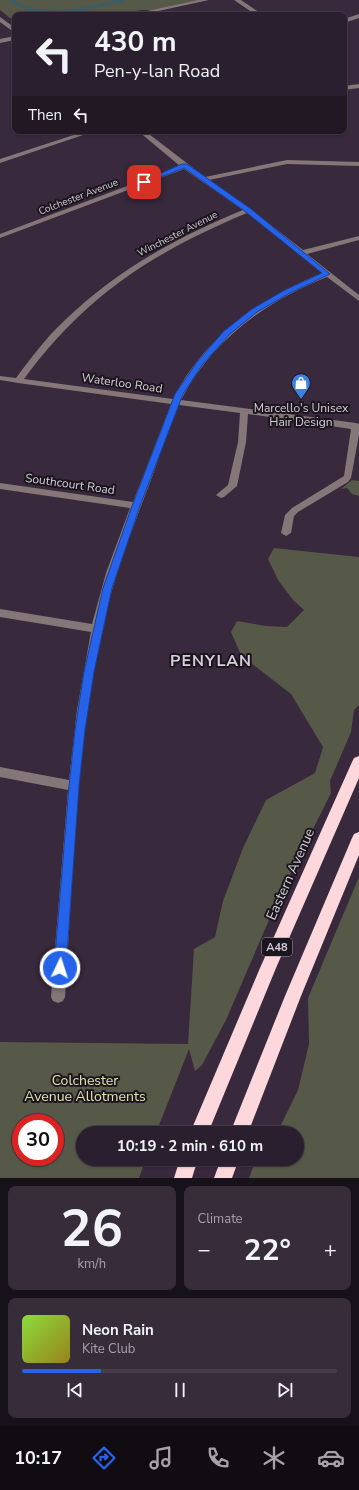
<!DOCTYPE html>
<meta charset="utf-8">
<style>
:root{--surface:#2a1f2e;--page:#362c3a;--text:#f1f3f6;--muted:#a5a2aa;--line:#463d4a;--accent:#2563eb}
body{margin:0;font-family:"Nunito Sans",sans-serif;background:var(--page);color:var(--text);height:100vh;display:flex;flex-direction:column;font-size:15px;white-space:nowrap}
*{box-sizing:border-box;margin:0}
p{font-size:13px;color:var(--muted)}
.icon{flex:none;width:22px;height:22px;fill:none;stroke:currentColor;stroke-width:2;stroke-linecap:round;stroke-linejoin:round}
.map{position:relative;height:1178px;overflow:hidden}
.side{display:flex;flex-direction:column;gap:8px;padding:8px;background:#171119;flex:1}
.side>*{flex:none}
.guide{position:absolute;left:12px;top:12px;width:335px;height:122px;border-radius:8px;box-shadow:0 1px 3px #0004,0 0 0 1px var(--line);background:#2a1f2e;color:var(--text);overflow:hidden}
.speed{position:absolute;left:12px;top:1114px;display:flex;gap:8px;font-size:20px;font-weight:700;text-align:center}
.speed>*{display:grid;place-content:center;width:52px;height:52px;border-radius:50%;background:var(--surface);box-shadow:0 1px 3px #0004,0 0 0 1px var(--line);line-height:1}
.speed .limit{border:6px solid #d22;background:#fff;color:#111}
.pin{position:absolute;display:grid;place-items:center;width:34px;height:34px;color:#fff;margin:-17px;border-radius:8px;box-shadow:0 2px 6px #0006}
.me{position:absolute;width:44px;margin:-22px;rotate:4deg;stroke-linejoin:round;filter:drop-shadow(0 0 3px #0008)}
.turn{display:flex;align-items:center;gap:14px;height:84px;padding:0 16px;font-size:18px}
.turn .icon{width:52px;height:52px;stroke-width:2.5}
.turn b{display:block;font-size:28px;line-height:34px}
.then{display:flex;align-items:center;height:38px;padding:0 16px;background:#0003;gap:8px;font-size:15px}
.big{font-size:30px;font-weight:700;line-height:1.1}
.side .card{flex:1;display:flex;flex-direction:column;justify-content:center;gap:6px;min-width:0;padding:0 14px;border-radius:8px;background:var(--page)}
.side .dial{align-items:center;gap:0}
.dial b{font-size:52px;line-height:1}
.song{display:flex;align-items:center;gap:12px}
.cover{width:48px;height:48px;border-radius:6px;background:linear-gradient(135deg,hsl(90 70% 55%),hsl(50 70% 35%))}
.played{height:4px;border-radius:2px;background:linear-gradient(90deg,var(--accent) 25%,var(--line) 25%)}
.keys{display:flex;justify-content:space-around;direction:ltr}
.heat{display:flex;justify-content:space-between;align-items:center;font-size:22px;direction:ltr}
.side .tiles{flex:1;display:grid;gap:8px;grid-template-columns:1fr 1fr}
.card:last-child{grid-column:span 2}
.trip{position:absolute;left:76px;top:1126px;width:228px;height:40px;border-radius:20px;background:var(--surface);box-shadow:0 1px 3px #0004,0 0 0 1px var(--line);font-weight:700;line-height:40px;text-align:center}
.menu{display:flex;height:64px;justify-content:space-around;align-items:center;background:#110c12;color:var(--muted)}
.menu .icon{width:28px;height:28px}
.menu .on{color:var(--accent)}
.menu b{font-size:18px;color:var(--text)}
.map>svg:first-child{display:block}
.green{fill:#565848;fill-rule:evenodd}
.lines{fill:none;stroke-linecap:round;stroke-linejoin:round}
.stream{stroke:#3c5c68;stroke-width:3}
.minor{fill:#857678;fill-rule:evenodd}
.highway{fill:#fcd7dc;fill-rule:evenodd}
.route{fill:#2563eb;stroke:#184099}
.labels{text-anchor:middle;stroke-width:4;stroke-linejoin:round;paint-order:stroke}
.far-street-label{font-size:10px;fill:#d7ceda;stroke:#1b151d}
.shield{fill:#1b151d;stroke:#9f96a1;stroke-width:1}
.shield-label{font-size:11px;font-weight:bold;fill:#d7ceda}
.street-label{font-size:12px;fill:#d7ceda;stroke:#1b151d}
.poi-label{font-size:12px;fill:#d7ceda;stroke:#1b151d}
.near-street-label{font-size:14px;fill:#d7ceda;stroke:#1b151d}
.near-park-label{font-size:14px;fill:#e0e7b0;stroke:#1b151d}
.district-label{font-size:16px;font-weight:bold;letter-spacing:1px;fill:#d7ceda;stroke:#1b151d}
</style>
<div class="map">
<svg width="359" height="1178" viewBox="0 0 359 1178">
<rect width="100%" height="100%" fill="#38293d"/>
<g class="green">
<path d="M0,0H206C192,3 179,6 166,9C151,13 141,6 127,15H15V22L0,10Z"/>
<polygon points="352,480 359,481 359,496 352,494 347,488 341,489"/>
<path d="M274,548L359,557V705L354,710L351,732L330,781L331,793L278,899L226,1020L202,1065L195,1071L189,1049L156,1133H83V1159H146L139,1178H0V1042L188,1044L194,949L215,937L223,901L243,848L266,800L315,773L323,747L291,694L241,655L231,632L237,621L266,626L287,627L304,610L293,600L278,580L268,559ZM21,1123H55V1157H21Z"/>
<polygon points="359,877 359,1178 249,1178 256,1159 297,1159 297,1133 277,1133 298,1090 309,1044 308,998"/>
</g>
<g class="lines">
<path class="stream" d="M11,0C44,22 87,8 123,0"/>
<g class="minor">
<polygon points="198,0 209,0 140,15 129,15"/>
<polygon points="234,0 241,0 263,15 256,15"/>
<polygon points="359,14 359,18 344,23 344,19"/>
<polygon points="0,17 15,28 15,33 0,22"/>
<polygon points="15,36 15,40 0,43 0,39"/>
<polygon points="359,84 359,88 344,90 344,86"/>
<polygon points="86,131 95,131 0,163 0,159"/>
<path d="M138,131H145L205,177L287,160L359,162V166L287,164L209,180L250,209L303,250L359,236V240L307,254L359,295V301L327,277C266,301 211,341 181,400L356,423L359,424V435L351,478L348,482L298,512L294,516L291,533L286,536L281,533L285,515L292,508L344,476L351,429L248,414L246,442L237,486L224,497L221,498L216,495L228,485L238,442L240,413L179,405C168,428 161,453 152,477C131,533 109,588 98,648C75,762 73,881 65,997L63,1001L58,1003L53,1001L51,997L68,790L0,777V767L69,780L77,710L91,632L0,617V609L92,624L106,573L130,508L0,489V483L133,502L171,404L18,383L0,380V376L16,378C31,358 45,339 63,322C115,271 177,237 243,210L184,169L0,238V234L180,166ZM247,213L322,273C260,298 204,338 173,399L24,379C86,295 152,253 247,213Z"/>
</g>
<g class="highway">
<polygon points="359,756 359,778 276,968 208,1133 190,1133 260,968 352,762 354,758"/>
<polygon points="359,832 359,855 301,996 248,1133 230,1133 285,996 352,838 354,834"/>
<polygon points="180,1159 198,1159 192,1178 174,1178"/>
<polygon points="221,1159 239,1159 232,1178 214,1178"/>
</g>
</g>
<polygon class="route" points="182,164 187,164 251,209 330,274 290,293 257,312 230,334 202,365 183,394 140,506 112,588 94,672 85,730 79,786 66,968 64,971 60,973 56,971 54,968 69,786 75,730 84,672 103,588 132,506 175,394 197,362 224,331 252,309 285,290 322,273 246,212 184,168 146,183 141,182"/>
<defs>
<symbol id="shop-pin" viewBox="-11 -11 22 30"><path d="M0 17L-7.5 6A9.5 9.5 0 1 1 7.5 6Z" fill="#3f7fe0" stroke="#1b151d"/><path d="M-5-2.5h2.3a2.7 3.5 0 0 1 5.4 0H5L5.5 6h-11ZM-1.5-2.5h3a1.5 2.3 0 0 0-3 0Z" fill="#fff"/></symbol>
</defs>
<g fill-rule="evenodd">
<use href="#shop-pin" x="290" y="372" width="22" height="30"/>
</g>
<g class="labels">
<g class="far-street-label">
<text transform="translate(78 196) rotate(-21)" y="4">Colchester Avenue</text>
<text transform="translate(177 233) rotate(-27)" y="4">Winchester Avenue</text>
</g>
<rect class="shield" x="262" y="938" width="30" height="18" rx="3"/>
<g class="shield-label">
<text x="277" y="951">A48</text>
</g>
<g class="street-label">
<text transform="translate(122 383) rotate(8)" y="4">Waterloo Road</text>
<text transform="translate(70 484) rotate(8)" y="4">Southcourt Road</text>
</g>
<g class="poi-label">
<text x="301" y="412">Marcello's Unisex<tspan x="301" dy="14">Hair Design</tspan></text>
</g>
<g class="near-street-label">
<text transform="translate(290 874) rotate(-66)" y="5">Eastern Avenue</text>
</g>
<g class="near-park-label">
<text x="85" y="1085">Colchester<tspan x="85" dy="16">Avenue Allotments</tspan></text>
</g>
<g class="district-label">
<text x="211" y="666">PENYLAN</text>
</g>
</g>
</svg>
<div class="speed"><div class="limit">30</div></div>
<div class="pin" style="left:144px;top:182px;background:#d93025"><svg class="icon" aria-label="arrive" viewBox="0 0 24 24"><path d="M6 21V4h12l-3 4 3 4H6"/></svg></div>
<svg class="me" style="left:60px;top:968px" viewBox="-20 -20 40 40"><circle r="17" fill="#2563eb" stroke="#fff" stroke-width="3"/><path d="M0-11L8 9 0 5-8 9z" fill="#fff"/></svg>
<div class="trip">10:19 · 2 min · 610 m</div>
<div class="guide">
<div class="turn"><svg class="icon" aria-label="left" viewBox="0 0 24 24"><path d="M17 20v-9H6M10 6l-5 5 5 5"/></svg><div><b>430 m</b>Pen-y-lan Road</div></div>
<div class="then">Then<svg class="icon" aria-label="left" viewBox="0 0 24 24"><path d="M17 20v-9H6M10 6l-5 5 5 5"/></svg></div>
</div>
</div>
<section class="side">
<div class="tiles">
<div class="card dial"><b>26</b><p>km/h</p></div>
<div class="card"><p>Climate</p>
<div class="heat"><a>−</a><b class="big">22°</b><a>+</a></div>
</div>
<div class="card">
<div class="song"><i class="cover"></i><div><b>Neon Rain</b><p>Kite Club</p></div></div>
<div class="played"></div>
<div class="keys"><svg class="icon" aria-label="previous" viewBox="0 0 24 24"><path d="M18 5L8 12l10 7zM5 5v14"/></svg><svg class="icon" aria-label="pause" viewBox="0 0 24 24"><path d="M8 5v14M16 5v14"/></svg><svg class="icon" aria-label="next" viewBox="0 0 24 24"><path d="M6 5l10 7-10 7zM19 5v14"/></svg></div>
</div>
</div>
</section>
<nav class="menu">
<b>10:17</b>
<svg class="icon on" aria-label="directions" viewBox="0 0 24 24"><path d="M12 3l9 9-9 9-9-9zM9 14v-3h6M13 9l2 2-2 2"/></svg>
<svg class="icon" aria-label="music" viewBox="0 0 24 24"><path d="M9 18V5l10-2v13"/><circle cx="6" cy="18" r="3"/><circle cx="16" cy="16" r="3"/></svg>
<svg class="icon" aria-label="phone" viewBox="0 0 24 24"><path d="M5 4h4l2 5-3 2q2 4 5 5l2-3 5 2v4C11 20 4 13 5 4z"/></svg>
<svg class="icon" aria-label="climate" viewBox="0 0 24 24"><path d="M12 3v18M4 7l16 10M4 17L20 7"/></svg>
<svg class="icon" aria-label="car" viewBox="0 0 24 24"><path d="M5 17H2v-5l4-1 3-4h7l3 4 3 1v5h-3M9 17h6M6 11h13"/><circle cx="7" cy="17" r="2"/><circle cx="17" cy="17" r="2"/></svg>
</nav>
